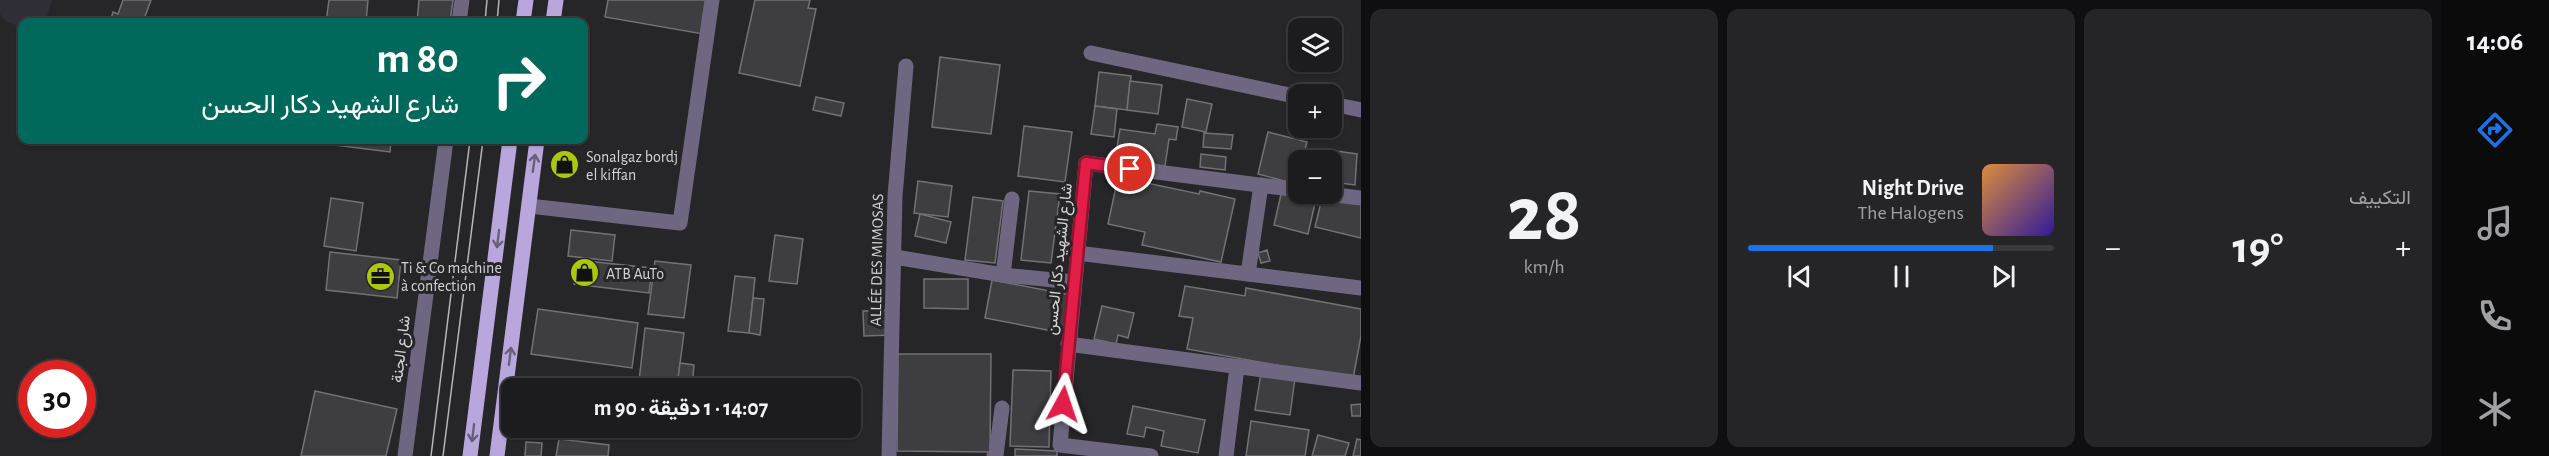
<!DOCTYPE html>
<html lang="ar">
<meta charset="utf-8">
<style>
:root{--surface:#1c1c1f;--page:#252528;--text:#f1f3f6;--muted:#a0a1a4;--line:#3a3a3d;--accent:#1a73e8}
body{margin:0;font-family:"Alegreya Sans",Vazirmatn,sans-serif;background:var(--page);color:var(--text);direction:rtl;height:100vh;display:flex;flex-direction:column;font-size:22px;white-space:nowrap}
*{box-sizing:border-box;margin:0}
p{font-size:20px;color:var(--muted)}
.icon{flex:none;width:33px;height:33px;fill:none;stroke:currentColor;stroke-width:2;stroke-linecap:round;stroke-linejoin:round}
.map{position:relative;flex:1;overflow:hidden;direction:ltr}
.sheet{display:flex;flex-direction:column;gap:9px;padding:9px;background:#0f0f11;width:1080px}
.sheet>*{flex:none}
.hud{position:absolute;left:18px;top:18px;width:570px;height:126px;border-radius:12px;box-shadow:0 2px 4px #0004,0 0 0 2px var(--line);direction:rtl;background:#00695c;color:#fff;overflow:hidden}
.buttons{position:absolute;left:1288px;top:18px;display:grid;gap:12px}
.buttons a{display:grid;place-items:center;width:54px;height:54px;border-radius:12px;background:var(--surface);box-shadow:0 2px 4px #0004,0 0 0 2px var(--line);font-size:30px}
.speed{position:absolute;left:18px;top:360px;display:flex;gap:12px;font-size:30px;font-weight:700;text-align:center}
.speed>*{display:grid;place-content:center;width:78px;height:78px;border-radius:50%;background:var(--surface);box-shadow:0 2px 4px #0004,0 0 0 2px var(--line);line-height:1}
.speed .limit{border:9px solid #d22;background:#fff;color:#111}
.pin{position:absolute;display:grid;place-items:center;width:51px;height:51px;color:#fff;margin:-26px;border:3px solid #fff;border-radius:50%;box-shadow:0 2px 6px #0007}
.me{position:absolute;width:66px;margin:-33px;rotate:5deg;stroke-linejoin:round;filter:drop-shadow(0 0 4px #0008)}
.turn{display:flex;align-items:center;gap:21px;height:126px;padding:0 30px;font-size:27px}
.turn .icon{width:78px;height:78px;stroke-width:2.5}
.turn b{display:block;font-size:42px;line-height:51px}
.big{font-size:45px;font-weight:700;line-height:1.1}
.sheet .card{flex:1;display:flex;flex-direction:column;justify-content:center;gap:9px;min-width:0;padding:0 21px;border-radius:12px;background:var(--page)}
.sheet .dial{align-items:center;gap:0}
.dial b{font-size:78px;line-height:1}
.song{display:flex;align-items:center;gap:18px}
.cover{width:72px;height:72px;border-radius:9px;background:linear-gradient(135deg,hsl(30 70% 55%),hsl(250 70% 35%))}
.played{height:6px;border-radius:3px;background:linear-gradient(90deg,var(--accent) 80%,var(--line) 80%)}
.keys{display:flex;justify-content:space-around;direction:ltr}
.heat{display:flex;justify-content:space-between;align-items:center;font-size:33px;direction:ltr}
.sheet .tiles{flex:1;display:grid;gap:9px;grid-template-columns:repeat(3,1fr)}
.trip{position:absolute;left:501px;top:378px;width:360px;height:60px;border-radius:12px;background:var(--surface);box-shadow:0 2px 4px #0004,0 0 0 2px var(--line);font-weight:700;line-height:60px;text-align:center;direction:rtl}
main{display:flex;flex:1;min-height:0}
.tab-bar{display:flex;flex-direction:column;width:108px;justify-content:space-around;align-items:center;background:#0b0b0c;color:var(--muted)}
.tab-bar .icon{width:42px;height:42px}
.tab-bar .current{color:var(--accent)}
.tab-bar b{font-size:27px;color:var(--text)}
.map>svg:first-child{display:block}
.built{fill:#2f2d35}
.building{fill:#3e3d40;stroke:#727175;stroke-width:1.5}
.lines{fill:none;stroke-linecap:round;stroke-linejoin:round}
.minor{stroke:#6f6781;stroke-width:15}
.major{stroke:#b8a7dd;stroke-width:15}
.tram{stroke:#b7b7b8;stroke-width:1.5}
.oneway{stroke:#68607a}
.route-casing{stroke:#92132f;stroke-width:15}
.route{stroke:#e11d48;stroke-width:10}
.labels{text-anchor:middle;stroke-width:6;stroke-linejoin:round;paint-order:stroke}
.poi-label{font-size:16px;fill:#d3d3d4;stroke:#262629;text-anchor:start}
.street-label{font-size:16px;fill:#d3d3d4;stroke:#262629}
</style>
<main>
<nav class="tab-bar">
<b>14:06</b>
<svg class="icon current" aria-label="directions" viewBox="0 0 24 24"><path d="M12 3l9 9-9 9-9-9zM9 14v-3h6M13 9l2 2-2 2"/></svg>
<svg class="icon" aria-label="music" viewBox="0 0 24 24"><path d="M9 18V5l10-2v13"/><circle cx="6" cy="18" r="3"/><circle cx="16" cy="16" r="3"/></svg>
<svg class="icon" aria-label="phone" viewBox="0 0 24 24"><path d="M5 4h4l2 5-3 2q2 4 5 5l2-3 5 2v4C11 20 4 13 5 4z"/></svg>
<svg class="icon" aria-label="climate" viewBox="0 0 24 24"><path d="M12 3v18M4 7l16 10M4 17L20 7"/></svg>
</nav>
<section class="sheet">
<div class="tiles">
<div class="card"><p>التكييف</p>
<div class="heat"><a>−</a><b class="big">19°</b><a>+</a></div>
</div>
<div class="card">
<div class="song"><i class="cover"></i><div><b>Night Drive</b><p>The Halogens</p></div></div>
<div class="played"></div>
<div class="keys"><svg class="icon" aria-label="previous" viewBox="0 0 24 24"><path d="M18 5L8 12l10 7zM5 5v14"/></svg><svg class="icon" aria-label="pause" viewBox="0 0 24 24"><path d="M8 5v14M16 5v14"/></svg><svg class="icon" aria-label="next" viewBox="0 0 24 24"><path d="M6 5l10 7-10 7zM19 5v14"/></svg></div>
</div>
<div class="card dial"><b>28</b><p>km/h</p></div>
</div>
</section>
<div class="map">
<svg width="1361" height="456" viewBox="0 0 1361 456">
<rect width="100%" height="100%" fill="#262629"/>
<polygon class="built" points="0,0 52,0 45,22 22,22 22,27 6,22 0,14"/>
<g class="building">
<polygon points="123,0 151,0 143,22 110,22 113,12 118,14"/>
<polygon points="329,0 368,0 366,22 326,22"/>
<polygon points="419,0 453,0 450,22 417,22"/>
<polygon points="608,0 709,0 703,34 605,17"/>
<polygon points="755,0 810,0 808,8 816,9 800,86 739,73"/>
<polygon points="940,57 1000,65 991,134 932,127"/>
<polygon points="1099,72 1131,76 1127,110 1095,106"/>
<polygon points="1130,81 1162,85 1158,114 1127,110"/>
<polygon points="816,97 844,103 841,116 813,110"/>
<polygon points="1187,99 1212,104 1206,132 1182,127"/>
<polygon points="1095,106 1117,109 1114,137 1091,134"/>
<polygon points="1157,124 1178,127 1176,140 1169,139 1165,166 1115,159 1120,129 1155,134"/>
<polygon points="1024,126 1072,132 1065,182 1018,176"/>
<polygon points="1268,132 1307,142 1302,160 1299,160 1296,184 1258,174"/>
<polygon points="1204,133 1233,135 1231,149 1203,147"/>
<polygon points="311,140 391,140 390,152 311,142"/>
<polygon points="1329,150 1357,154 1355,185 1332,182 1332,160 1327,160"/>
<polygon points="1201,154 1226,157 1225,170 1200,167"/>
<polygon points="1118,177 1199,194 1200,191 1235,199 1221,262 1142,245 1145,232 1108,224"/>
<polygon points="918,181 952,186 948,217 914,213"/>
<polygon points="1282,190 1316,199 1308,234 1274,225"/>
<polygon points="1029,191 1060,194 1051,263 1021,260"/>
<polygon points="1323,194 1361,202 1361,238 1315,227"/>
<polygon points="973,197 1003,201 995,263 965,260"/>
<polygon points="331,198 363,203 356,251 324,246"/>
<polygon points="920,214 951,222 946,243 915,236"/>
<polygon points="571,230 615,235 612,261 568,256"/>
<polygon points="775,235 803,239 797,284 769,281"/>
<polygon points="1267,250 1270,261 1261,263 1258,253"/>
<polygon points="330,252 401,260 397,298 326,290"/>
<polygon points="577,260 652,268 649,293 574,284"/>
<polygon points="655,261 691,265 684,318 648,314"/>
<polygon points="735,276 755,278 749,333 728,331"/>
<polygon points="924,279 968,279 968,309 924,308"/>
<polygon points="992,280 1071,295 1063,333 985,318"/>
<polygon points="1185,286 1245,296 1246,288 1361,309 1361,336 1353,379 1187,349 1193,318 1179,316"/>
<polygon points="753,298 764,299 760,335 749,333"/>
<polygon points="1102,306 1134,313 1128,338 1118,335 1116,344 1094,339"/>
<polygon points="538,309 638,323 632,368 531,354"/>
<polygon points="890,310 891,335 864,336 863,311"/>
<polygon points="645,328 684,333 677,386 639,381"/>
<polygon points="898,354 991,354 990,452 897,451"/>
<polygon points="680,363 694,365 692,387 677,386"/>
<polygon points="1013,370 1051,371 1049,447 1010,446"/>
<polygon points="1261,373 1295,378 1290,415 1255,410"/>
<polygon points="315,391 397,409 386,456 301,456"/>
<polygon points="1361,404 1361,416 1352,416 1351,405"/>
<polygon points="1133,406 1205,420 1198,453 1161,446 1164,431 1146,427 1144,437 1127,434"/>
<polygon points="1251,421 1309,430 1305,456 1246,456"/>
<polygon points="1318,435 1349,443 1345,456 1312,456"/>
<polygon points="559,439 609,445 608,456 556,456"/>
<polygon points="1357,439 1361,440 1361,456 1353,456"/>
<polygon points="526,442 542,443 541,456 525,456"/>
<polygon points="1015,449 1057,451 1057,456 1015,456"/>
</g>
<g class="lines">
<g class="minor">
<polyline points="459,22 462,0"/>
<polyline points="1091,53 1299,97"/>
<polyline points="1332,104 1361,110"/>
<polyline points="1327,194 1361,198"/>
<polyline points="529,206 680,223 712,0"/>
<polyline points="1077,253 1361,288"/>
<polyline points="895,257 1003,275 1074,282"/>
<polyline points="1248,274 1261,185"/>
<polyline points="1003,275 1012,199"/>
<polyline points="1068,344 1361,383"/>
<polyline points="405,456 446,140"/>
<polyline points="889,456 895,196 906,66"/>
<polyline points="994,456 996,455 1002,408"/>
<polyline points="1151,456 1060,445 1086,163 1299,190"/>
<polyline points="1226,456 1237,367"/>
</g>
<g class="major">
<polyline points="523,22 526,0"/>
<polyline points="553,22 556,0"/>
<polyline points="470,456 510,140"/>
<polyline points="497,456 537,140"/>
</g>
<g class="tram">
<polyline points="485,22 487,0"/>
<polyline points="497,22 499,0"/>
<polyline points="431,456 470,140"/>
<polyline points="443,456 483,140"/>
</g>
</g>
<defs><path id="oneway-shaft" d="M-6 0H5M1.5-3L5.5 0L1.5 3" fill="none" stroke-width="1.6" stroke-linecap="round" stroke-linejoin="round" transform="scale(1.5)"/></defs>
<g class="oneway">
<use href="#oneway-shaft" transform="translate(534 163) rotate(-82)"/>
<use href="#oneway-shaft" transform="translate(498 239) rotate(97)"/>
<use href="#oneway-shaft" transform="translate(510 356) rotate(-83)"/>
<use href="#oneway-shaft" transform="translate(473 433) rotate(97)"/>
</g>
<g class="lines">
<defs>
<polyline id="route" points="1063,404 1086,163 1130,169"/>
</defs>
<use href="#route" class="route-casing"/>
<use href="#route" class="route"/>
</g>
<defs>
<symbol id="shop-disc" viewBox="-11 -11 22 22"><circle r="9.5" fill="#adc60e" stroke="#262629"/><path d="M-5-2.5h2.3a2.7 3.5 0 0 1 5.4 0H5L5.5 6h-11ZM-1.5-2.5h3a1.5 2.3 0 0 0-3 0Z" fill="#111"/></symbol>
<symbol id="office-disc" viewBox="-11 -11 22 22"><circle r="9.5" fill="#adc60e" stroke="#262629"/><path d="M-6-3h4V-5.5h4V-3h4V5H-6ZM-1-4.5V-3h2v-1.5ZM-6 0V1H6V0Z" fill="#111"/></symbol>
</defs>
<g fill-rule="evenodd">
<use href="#shop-disc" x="548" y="148" width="33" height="33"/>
<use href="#shop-disc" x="568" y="256" width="33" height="33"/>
<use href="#office-disc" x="364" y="260" width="33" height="33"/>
</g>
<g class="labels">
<g class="poi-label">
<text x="586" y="162">Sonalgaz bordj<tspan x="586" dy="18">el kiffan</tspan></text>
<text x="401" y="273">Ti &amp; Co machine<tspan x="401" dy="18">à confection</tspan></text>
<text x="606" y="279">ATB AuTo</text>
</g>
<g class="street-label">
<text transform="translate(1058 259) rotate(-84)" y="6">شارع الشهيد دكار الحسن</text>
<text transform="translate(876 260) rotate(-89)" y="6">ALLÉE DES MIMOSAS</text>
<text transform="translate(400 349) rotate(-83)" y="6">شارع الجنة</text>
</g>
</g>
</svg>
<div class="buttons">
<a><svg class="icon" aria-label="layers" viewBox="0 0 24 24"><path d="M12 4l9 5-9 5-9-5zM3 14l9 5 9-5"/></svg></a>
<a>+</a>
<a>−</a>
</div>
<div class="speed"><div class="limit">30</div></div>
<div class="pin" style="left:1130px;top:169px;background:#d93025"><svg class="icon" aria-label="arrive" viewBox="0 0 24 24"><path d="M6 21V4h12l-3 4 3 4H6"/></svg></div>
<svg class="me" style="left:1063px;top:404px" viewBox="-20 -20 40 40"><path d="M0-17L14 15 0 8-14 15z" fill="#e11d48" stroke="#fff" stroke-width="4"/></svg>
<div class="trip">14:07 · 1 دقيقة · 90 m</div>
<div class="hud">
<div class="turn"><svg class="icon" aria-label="right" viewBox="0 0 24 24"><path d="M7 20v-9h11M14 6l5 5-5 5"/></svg><div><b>80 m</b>شارع الشهيد دكار الحسن</div></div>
</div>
</div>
</main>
